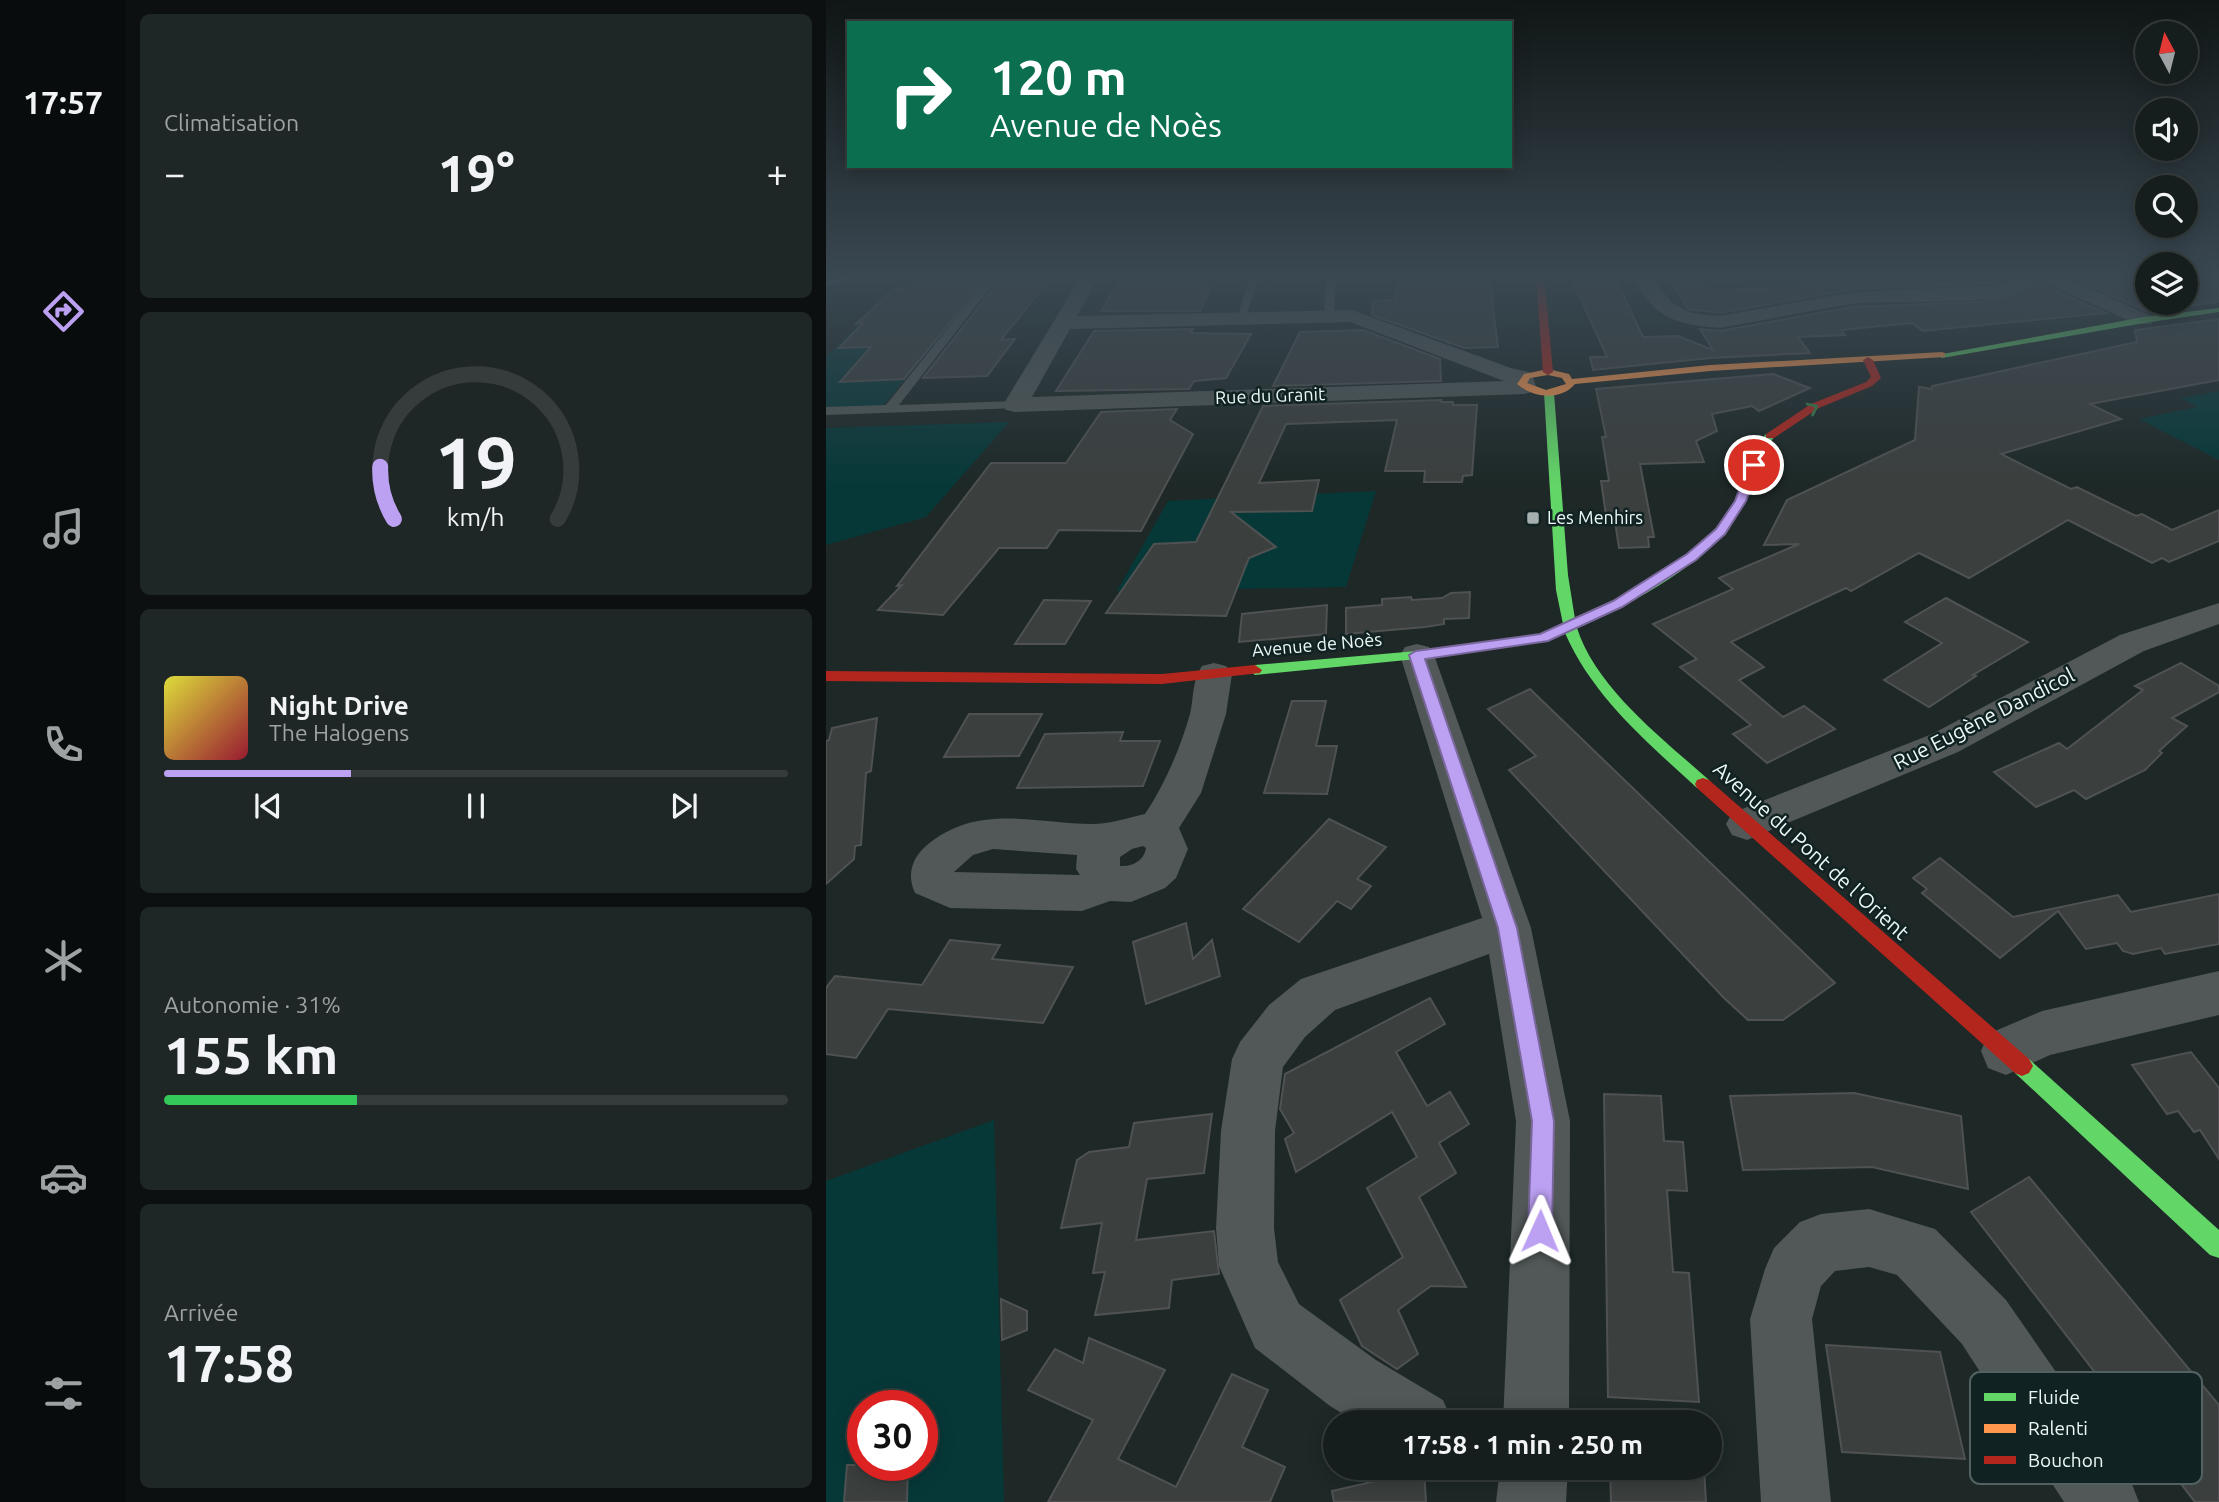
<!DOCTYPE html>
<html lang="fr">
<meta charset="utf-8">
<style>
:root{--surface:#161e1d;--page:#1f2726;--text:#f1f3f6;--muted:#9ea2a4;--line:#353c3b;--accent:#bca0f2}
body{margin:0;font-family:Ubuntu,sans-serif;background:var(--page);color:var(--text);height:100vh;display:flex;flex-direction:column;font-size:26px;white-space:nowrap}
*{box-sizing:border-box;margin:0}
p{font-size:23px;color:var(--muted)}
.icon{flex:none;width:38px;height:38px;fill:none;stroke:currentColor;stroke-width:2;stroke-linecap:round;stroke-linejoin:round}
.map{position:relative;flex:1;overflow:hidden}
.panel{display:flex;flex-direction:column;gap:14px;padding:14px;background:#0c1010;width:700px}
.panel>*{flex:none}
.hud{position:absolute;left:21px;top:21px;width:665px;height:147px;border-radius:0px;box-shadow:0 4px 18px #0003,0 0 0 2px var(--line);background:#0b6e4f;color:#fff;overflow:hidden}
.needle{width:46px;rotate:353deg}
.tools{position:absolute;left:1309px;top:21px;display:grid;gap:14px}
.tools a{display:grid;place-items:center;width:63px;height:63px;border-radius:50%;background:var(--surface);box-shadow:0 4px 18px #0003,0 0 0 2px var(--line);font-size:35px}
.speed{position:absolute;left:21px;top:1390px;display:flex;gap:14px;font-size:35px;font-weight:700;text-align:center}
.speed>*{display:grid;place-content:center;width:91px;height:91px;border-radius:50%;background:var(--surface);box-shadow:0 4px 18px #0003,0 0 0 2px var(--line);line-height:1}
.speed .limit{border:10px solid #d22;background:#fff;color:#111}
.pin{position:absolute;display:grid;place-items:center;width:60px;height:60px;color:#fff;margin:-30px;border:4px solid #fff;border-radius:50%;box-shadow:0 2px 7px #0007}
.me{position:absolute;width:77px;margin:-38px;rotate:1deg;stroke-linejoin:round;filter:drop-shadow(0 0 5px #0008)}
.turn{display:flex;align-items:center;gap:24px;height:147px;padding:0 28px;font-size:32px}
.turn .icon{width:91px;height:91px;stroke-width:2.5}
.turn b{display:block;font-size:49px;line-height:60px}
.big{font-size:52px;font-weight:700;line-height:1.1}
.panel .widget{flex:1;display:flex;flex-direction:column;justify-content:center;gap:10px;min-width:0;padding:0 24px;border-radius:10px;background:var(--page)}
.panel .dial{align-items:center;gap:0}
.dial svg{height:182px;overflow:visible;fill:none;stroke:var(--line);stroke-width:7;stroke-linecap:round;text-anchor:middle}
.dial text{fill:var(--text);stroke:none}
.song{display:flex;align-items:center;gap:21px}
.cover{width:84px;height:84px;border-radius:10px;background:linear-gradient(135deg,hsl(60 70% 55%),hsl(350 70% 35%))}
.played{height:7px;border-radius:4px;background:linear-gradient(90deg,var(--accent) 30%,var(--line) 30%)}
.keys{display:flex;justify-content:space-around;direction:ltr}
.heat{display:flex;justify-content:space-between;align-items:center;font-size:38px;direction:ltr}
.charge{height:10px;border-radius:5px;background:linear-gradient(90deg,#34c759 31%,var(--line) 0)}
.trip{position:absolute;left:497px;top:1410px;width:399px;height:70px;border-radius:35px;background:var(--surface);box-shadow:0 4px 18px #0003,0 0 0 2px var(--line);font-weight:700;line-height:70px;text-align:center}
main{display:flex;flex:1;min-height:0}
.dock{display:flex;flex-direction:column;width:126px;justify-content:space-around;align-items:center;background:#090c0c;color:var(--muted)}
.dock .icon{width:49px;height:49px}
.dock .current{color:var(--accent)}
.dock b{font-size:32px;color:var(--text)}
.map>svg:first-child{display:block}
.green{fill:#073838;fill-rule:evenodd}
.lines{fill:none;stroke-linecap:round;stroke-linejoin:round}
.stream{stroke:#3a7a79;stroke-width:5}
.building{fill:#3b3f3e;stroke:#4f5152;stroke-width:2}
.lane{fill:#515857;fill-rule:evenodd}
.street{fill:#515857;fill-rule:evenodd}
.fast{fill:#63d668;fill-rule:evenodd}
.slow{fill:#ff974d;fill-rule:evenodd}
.jam{fill:#b3261e;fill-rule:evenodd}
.oneway{stroke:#3a7c45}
.route{fill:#bca0f2;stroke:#7a689d;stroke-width:2}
.poi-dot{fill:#a4afae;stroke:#102222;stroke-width:2.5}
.labels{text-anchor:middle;stroke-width:5;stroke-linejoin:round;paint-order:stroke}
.far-street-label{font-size:18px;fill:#ecf8f7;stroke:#102222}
.far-poi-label{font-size:18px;fill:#ecf8f7;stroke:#102222;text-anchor:start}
.street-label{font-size:21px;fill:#ecf8f7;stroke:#102222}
.key{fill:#102222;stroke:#526262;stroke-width:2}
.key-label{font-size:19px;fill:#ecf8f7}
</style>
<main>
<nav class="dock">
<b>17:57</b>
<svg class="icon current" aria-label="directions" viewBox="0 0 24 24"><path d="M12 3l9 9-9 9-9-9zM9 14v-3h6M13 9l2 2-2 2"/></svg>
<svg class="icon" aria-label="music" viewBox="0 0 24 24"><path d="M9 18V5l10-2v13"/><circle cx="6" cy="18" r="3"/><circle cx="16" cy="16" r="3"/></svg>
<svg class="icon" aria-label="phone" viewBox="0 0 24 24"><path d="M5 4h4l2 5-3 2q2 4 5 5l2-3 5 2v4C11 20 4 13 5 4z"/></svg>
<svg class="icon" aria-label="climate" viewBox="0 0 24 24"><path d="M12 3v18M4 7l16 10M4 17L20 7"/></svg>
<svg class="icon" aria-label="car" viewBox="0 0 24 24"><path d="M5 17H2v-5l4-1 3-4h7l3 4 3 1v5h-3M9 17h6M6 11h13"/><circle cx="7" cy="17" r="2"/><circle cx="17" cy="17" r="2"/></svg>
<svg class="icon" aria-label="filters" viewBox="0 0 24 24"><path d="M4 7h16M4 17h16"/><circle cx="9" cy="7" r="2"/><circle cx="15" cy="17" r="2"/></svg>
</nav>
<section class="panel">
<div class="widget"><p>Climatisation</p>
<div class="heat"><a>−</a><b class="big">19°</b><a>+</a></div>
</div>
<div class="widget dial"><svg viewBox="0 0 100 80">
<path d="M14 69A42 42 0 1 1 86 69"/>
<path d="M14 69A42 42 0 0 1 8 46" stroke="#bca0f2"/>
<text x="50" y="56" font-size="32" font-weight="700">19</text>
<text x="50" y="72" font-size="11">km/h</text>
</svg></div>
<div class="widget">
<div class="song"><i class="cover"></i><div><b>Night Drive</b><p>The Halogens</p></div></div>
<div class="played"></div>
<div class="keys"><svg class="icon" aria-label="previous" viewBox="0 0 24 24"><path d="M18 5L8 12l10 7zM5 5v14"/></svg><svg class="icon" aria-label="pause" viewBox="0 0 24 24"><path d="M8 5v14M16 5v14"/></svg><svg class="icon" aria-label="next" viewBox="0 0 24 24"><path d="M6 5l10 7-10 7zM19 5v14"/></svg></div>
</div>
<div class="widget"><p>Autonomie · 31%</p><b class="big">155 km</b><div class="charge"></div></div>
<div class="widget"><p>Arrivée</p><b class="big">17:58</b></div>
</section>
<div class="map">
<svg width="1393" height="1502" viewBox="0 0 1393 1502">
<rect width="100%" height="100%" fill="#1d2827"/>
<g class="green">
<polygon points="127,321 57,406 0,408 0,357 33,324"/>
<polygon points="1393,391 1393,460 1313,419 1371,407 1354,398"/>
<polygon points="183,422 100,517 0,545 0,428"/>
<polygon points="550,491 520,587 291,591 342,501"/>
<path d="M168,1120L178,1502H0V1181ZM37,1405H96V1465H37Z"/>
</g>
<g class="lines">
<polyline class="stream" points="0,284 30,275"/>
</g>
<g class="building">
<polygon points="99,275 227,275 175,340 189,339 161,376 97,378 169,286 169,282 160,279 78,379 14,382 45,347 13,348 37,323 30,324 68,289 85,288"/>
<polygon points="298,275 389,275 374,311 275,311"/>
<polygon points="572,275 663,275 672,347 638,348 546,315 547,301 569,300"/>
<polygon points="842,275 855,275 887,290 983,287 978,282 1192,275 1167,283 1028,289 894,313 862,309"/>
<polygon points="1241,275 1268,275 1272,278 1315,276 1321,280 1321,303 1360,304 1360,282 1393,280 1393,302 1320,311"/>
<polygon points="788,276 817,337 852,336 887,350 874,329 894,331 1026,307 1152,302 1199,293 1215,284 1280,313 1097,331 1086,323 1015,330 1019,335 972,337 984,353 884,358 767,370 764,357 781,357 745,277"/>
<polygon points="1393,319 1393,380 1264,404 1295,419 1175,454 1245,489 1251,487 1310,516 1316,514 1346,530 1393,510 1393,541 1343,562 1336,558 1326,563 1242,520 1143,578 1093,553 1025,591 1020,588 905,642 938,667 913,680 957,717 978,706 1009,729 941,763 907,734 925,725 854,667 871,659 827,624 907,589 893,578 973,544 938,545 961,500 1089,440 1093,387 1106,389 1106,386 1311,342 1309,330"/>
<polygon points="367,329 365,333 425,334 400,378 368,381 363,389 230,391 268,331"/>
<polygon points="537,330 614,359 615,381 447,386 474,332"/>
<polygon points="947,374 984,388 933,411 926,406 886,414 891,431 870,441 878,462 814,464 828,537 822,537 823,547 793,548 788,515 780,515 775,481 783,481 776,437 780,437 770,389"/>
<polygon points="615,400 615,402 627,402 627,405 651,405 646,475 637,476 636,482 598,482 599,471 559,471 571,420 460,424 433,483 493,480 486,511 405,512 450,547 423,558 400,616 280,613 328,544 370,542 437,406"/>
<polygon points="351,409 344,420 367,434 315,531 233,530 221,548 173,548 117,615 52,610 76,585 71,586 165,463 240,463 275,412"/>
<polygon points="644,592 643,618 618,619 618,624 599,627 520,634 520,608 556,605 556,599 585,597 586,600 616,598 625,593"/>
<polygon points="1120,598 1202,642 1147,675 1150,676 1103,707 1058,680 1116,643 1079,622"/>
<polygon points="218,600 265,601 239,644 189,644"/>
<polygon points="501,605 500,634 413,642 416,614"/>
<polygon points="1355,663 1393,686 1393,692 1346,718 1361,726 1333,751 1336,753 1319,770 1260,799 1248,790 1210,807 1168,772 1233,743 1241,749 1317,690 1309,686"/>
<polygon points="704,689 1009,983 957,1020 922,1020 898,998 683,770 710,756 662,709"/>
<polygon points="466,701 500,701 490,746 511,746 501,794 438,793"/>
<polygon points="143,714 216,714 193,756 118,757"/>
<polygon points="51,718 45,771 40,773 35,845 29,846 28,859 0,884 0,741 3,740 6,728"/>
<polygon points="297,732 294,741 334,741 317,786 191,788 219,734"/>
<polygon points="503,819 560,847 531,879 545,886 525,909 511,901 473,942 417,909"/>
<polygon points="1114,858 1187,917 1292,895 1305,912 1393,894 1393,944 1339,954 1335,948 1307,954 1297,951 1291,943 1260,949 1232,911 1174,958 1096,893 1101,889 1087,878"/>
<polygon points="360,923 367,959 386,940 394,976 320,1004 307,942"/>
<polygon points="124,940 174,945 166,959 247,967 217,1023 62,1009 30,1058 0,1054 0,988 9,976 96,985"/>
<polygon points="604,998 619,1024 570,1052 601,1106 624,1092 643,1124 613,1143 630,1173 593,1197 640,1287 605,1286 572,1310 592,1354 571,1369 536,1346 514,1300 577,1257 541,1188 591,1157 566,1112 470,1172 459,1139 468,1133 454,1109 459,1074"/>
<polygon points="1365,1052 1393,1088 1393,1159 1374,1130 1368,1132 1352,1111 1341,1114 1306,1065"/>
<polygon points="1028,1093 1135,1116 1142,1189 1046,1167 917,1170 904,1096"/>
<polygon points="778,1094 835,1096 838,1141 857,1142 861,1191 841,1190 847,1272 863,1273 873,1402 782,1397"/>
<polygon points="386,1114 378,1173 321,1179 310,1240 388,1231 393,1274 346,1280 343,1308 269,1315 279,1272 267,1273 276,1223 235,1228 251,1160 263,1152 303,1147 308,1123"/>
<polygon points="1203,1177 1393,1405 1393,1502 1369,1502 1145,1212"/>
<polygon points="175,1299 201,1311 201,1330 176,1340"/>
<polygon points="263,1338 339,1370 292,1459 350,1487 406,1374 442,1390 416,1447 459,1467 444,1502 222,1502 267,1420 202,1390 229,1349 257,1363"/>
<polygon points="1000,1345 1114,1352 1139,1459 1016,1452"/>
<polygon points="21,1465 82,1465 81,1502 18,1502"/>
<polygon points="784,1468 878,1468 880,1502 785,1502"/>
<polygon points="598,1470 600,1502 508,1502 506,1491"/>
</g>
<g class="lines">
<g class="lane">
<polygon points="424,275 434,275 420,317 411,319"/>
<polygon points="500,275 510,275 508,315 503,318 498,315"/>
<polygon points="159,282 167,284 73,405 189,401 195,405 193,408 0,415 0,407 60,405"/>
</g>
<g class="street">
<path d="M256,275H274L251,316L526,310L685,368L706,373L710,387L706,392L698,394L189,412L180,410L177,405ZM524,322L678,381L206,397L244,329Z"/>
<path d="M807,275H825L845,302L863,312L880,315L894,316L1028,292L1168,286L1199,275H1235L1325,316L1328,320L1325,324H1311L1215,281C1179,311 1074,298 1026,304C982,311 938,320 894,328C849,325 826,317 807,275Z"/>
<polygon points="1393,603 1393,624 1318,651 1132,752 921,840 906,835 900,824 906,813 1106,734 1294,635"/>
<polygon points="591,644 603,647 608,655 705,928 744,1121 743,1423 677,1423 690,1121 663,954 509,1010 479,1037 457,1067 449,1131 448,1228 452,1262 473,1304 550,1360 617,1400 627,1423 532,1423 504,1406 429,1348 393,1266 390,1228 395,1131 406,1059 414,1042 443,1005 475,979 656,918 574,655 579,647"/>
<path d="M388,663L400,666L406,674L400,714L375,793L353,828L362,849L350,878L339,888L305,902L284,901L256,911L124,908L89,893C81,876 85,859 100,846C150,803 206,823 266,824C284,824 301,818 319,814C339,784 354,749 364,714C368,697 366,680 376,666ZM317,846L320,848C318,861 306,867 294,866V857L306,849ZM167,849L251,855L250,869L254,875L128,872L147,855Z"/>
<polygon points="1393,971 1393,1015 1224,1055 1180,1075 1162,1068 1155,1051 1162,1034 1216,1011"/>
<polygon points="1043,1209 1109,1229 1180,1300 1303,1477 1313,1502 1238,1502 1136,1344 1071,1275 1043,1267 1009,1271 995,1286 986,1319 1005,1502 935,1502 924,1319 939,1269 948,1248 974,1222 995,1214"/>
<polygon points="674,1468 742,1468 740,1502 670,1502"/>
</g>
<g class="fast">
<polygon points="1393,308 1393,312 1318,323 1116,358 1111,355 1318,317"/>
<path d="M723,390L728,393L742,575L749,619C804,594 878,557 908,502C920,479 922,452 940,434L949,436C933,456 931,482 918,504C882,565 814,599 751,628C770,688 837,739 883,780L885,784L883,788H871C821,742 767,697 739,633L717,642L591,659L429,675L422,670L429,665L591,651L714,634L737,624L730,590L718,393Z"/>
<polygon points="1196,1056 1203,1059 1393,1230 1393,1258 1384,1255 1189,1073 1185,1066 1189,1059"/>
</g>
<path class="slow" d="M1116,352L1119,353V357L884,371L749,384C735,401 707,398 691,384L698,374L722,369L743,374L746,379L884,365ZM722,375L736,378L740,384L720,390L701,383L704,378Z"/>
<g class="jam">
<polygon points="710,275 718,275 727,372 722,375 717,372"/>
<polygon points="1042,357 1047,360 1055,378 1046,386 993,408 948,438 940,438 940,434 985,404 1040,382 1045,377 1037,360"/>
<polygon points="429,665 436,670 434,673 336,684 0,681 0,671 336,674"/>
<polygon points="877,778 883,780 1203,1059 1207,1066 1203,1073 1196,1076 1189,1073 871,788 869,784 871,780"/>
</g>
</g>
<defs><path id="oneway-chevron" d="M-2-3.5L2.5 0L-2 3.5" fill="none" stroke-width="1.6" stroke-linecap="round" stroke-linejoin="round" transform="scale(1.75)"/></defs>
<use class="oneway" href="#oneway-chevron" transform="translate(987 408) rotate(-26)"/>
<linearGradient id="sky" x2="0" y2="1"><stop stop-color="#101615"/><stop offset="0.57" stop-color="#3a4852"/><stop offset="1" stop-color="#3a4852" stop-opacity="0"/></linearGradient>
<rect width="1393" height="485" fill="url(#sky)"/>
<polygon class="route" points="928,461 933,465 920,501 899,534 870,560 796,607 722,641 599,659 691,928 728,1121 726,1231 723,1239 714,1243 706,1239 702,1231 706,1121 672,928 583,655 590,651 714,634 787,601 861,554 890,529 909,501 922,465"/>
<rect class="poi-dot" x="700" y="511" width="14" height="14" rx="3.5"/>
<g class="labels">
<g class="far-street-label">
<text transform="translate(444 396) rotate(-2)" y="6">Rue du Granit</text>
<text transform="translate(491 645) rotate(-5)" y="6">Avenue de Noès</text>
</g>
<g class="far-poi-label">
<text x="721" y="524">Les Menhirs</text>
</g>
<g class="street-label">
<text transform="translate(1158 719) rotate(-27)" y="7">Rue Eugène Dandicol</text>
<text transform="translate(985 851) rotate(42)" y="7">Avenue du Pont de l'Orient</text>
</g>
</g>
<rect x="1144" y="1372" width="232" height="112" rx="10" class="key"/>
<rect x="1158" y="1393" width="32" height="8" fill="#63d668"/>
<rect x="1158" y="1424" width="32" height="9" fill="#ff974d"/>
<rect x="1158" y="1456" width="32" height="8" fill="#b3261e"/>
<g class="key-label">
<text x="1202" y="1404">Fluide</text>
<text x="1202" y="1435">Ralenti</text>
<text x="1202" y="1467">Bouchon</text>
</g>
</svg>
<div class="tools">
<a><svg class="needle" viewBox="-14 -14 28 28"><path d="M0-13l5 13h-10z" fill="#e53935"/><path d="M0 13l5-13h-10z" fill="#9ea2a4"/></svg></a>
<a><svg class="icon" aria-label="sound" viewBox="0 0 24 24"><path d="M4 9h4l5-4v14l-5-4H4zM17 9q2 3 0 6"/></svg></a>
<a><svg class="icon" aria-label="search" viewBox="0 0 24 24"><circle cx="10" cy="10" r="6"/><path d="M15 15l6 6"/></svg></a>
<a><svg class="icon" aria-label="layers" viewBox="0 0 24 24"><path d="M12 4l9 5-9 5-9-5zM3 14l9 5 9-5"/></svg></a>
</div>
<div class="speed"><div class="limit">30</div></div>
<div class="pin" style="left:928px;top:465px;background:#d93025"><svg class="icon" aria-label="arrive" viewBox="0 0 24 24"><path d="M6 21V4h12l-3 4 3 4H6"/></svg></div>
<svg class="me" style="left:714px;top:1231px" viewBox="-20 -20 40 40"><path d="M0-17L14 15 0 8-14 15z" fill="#bca0f2" stroke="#fff" stroke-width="4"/></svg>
<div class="trip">17:58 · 1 min · 250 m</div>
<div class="hud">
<div class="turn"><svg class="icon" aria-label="right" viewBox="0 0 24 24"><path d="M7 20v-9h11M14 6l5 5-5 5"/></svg><div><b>120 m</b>Avenue de Noès</div></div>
</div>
</div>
</main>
